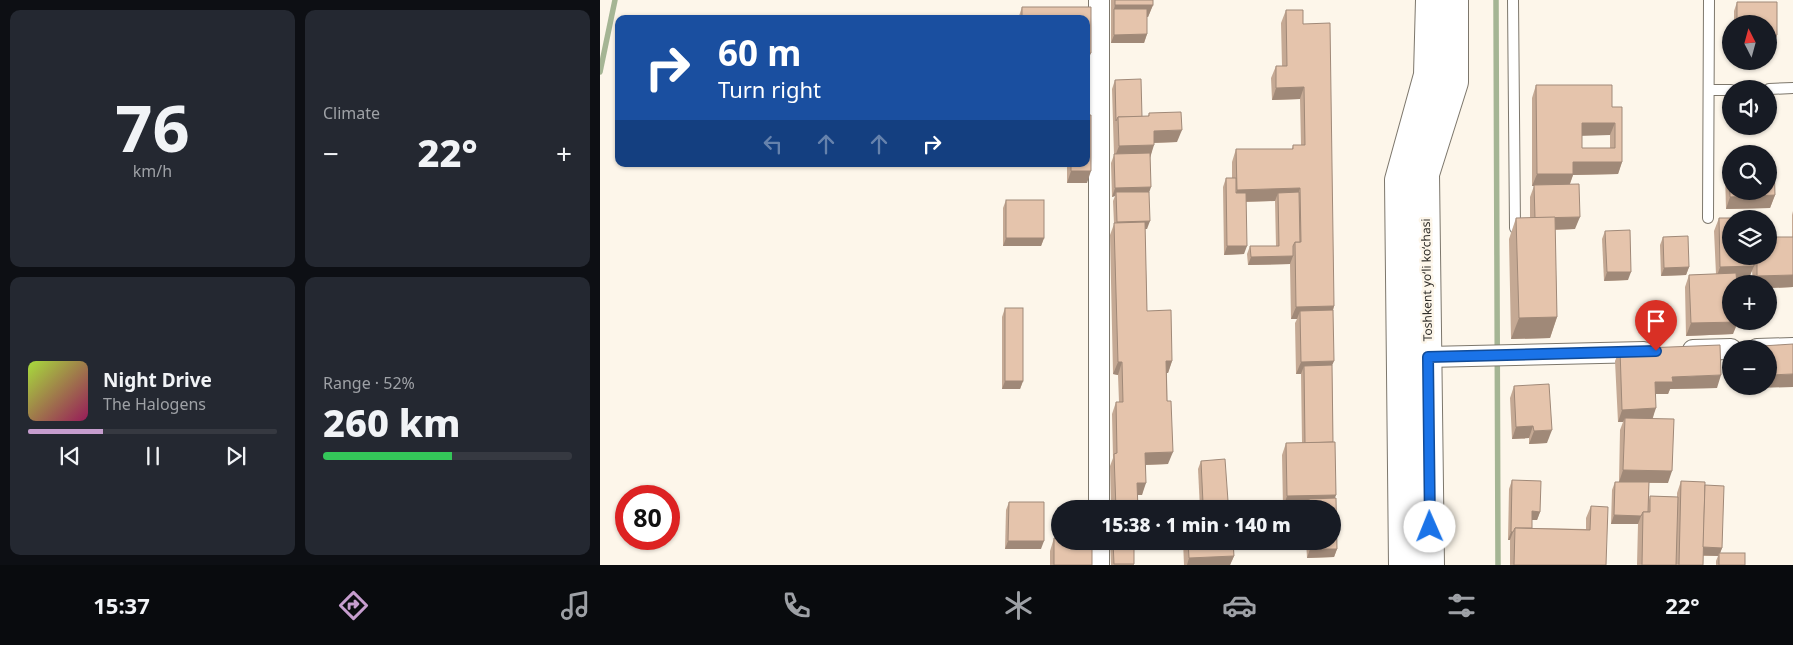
<!DOCTYPE html>
<meta charset="utf-8">
<style>
:root{--surface:#171b24;--page:#242831;--text:#f1f3f6;--muted:#9ea1a6;--line:#363941;--accent:#c69dce}
body{margin:0;font-family:"Noto Sans",sans-serif;background:var(--page);color:var(--text);height:100vh;display:flex;flex-direction:column;font-size:19px;white-space:nowrap}
*{box-sizing:border-box;margin:0}
p{font-size:16px;color:var(--muted)}
.icon{flex:none;width:28px;height:28px;fill:none;stroke:currentColor;stroke-width:2;stroke-linecap:round;stroke-linejoin:round}
.map{position:relative;flex:1;overflow:hidden}
.sheet{display:flex;flex-direction:column;gap:10px;padding:10px;background:#0d0f14;width:600px}
.sheet>*{flex:none}
.banner{position:absolute;left:15px;top:15px;width:475px;height:152px;border-radius:10px;box-shadow:0 1px 4px #0004;background:#1a4fa0;color:#fff;overflow:hidden}
.needle{width:32px;rotate:354deg}
.fabs{position:absolute;left:1122px;top:15px;display:grid;gap:10px}
.fabs a{display:grid;place-items:center;width:55px;height:55px;border-radius:50%;background:var(--surface);box-shadow:0 1px 4px #0004;font-size:25px}
.speed{position:absolute;left:15px;top:485px;display:flex;gap:10px;font-size:25px;font-weight:700;text-align:center}
.speed>*{display:grid;place-content:center;width:65px;height:65px;border-radius:50%;background:var(--surface);box-shadow:0 1px 4px #0004;line-height:1}
.speed .limit{border:8px solid #d22;background:#fff;color:#111}
.pin{position:absolute;display:grid;place-items:center;width:42px;height:42px;color:#fff;margin:-51px -21px;border-radius:50% 50% 50% 0;rotate:-45deg;box-shadow:0 0 5px #0007}
.pin .icon{rotate:45deg}
.me{position:absolute;width:55px;margin:-28px;rotate:359deg;stroke-linejoin:round;filter:drop-shadow(0 0 4px #0008)}
.turn{display:flex;align-items:center;gap:18px;height:105px;padding:0 20px;font-size:22px}
.turn .icon{width:65px;height:65px;stroke-width:2.5}
.turn b{display:block;font-size:35px;line-height:42px}
.lanes{display:flex;align-items:center;height:48px;padding:0 20px;background:#0003;justify-content:center;gap:25px;direction:ltr}
.lanes .off{opacity:.35}
.big{font-size:38px;font-weight:800;line-height:1.1}
.sheet .card{flex:1;display:flex;flex-direction:column;justify-content:center;gap:8px;min-width:0;padding:0 18px;border-radius:10px;background:var(--page)}
.sheet .dial{align-items:center;gap:0}
.dial b{font-size:65px;line-height:1}
.song{display:flex;align-items:center;gap:15px}
.cover{width:60px;height:60px;border-radius:8px;background:linear-gradient(135deg,hsl(80 70% 55%),hsl(330 70% 35%))}
.played{height:5px;border-radius:2px;background:linear-gradient(90deg,var(--accent) 30%,var(--line) 30%)}
.keys{display:flex;justify-content:space-around;direction:ltr}
.heat{display:flex;justify-content:space-between;align-items:center;font-size:28px;direction:ltr}
.charge{height:8px;border-radius:4px;background:linear-gradient(90deg,#34c759 52%,var(--line) 0)}
.sheet .tiles{flex:1;display:grid;gap:10px;grid-template-columns:repeat(2,1fr)}
.trip{position:absolute;left:451px;top:500px;width:290px;height:50px;border-radius:25px;background:var(--surface);box-shadow:0 1px 4px #0004;font-weight:800;line-height:50px;text-align:center}
.tab-bar{display:flex;height:80px;justify-content:space-around;align-items:center;background:#090b0e;color:var(--muted)}
.tab-bar .icon{width:35px;height:35px}
.tab-bar .on{color:var(--accent)}
.tab-bar b{font-size:22px;color:var(--text)}
main{display:flex;flex:1;min-height:0}
.map>svg:first-child{display:block}
.lines{fill:none;stroke-linecap:round;stroke-linejoin:round}
.stream{stroke:#a5b594;stroke-width:5.5}
.service-casing{stroke:#7d776c;stroke-width:12}
.minor-casing{stroke:#7d776c;stroke-width:22}
.trunk-casing{stroke:#7d776c;stroke-width:30}
.service{stroke:#fff;stroke-width:10}
.minor{stroke:#fff;stroke-width:20}
.trunk{stroke:#fff;stroke-width:28}
.wall{fill:#c5a994;fill-rule:evenodd}
.shaded-wall{fill:#a08978}
.building{fill:#e5c4ac;stroke:#a08978;fill-rule:evenodd}
.route-casing{stroke:#114b97;stroke-width:12}
.route{stroke:#1a73e8;stroke-width:9}
.labels{text-anchor:middle;stroke-width:5;stroke-linejoin:round;paint-order:stroke}
.street-label{font-size:12px;fill:#2d2b27;stroke:#fdf6ea}
</style>
<main>
<section class="sheet">
<div class="tiles">
<div class="card dial"><b>76</b><p>km/h</p></div>
<div class="card"><p>Climate</p>
<div class="heat"><a>−</a><b class="big">22°</b><a>+</a></div>
</div>
<div class="card">
<div class="song"><i class="cover"></i><div><b>Night Drive</b><p>The Halogens</p></div></div>
<div class="played"></div>
<div class="keys"><svg class="icon" aria-label="previous" viewBox="0 0 24 24"><path d="M18 5L8 12l10 7zM5 5v14"/></svg><svg class="icon" aria-label="pause" viewBox="0 0 24 24"><path d="M8 5v14M16 5v14"/></svg><svg class="icon" aria-label="next" viewBox="0 0 24 24"><path d="M6 5l10 7-10 7zM19 5v14"/></svg></div>
</div>
<div class="card"><p>Range · 52%</p><b class="big">260 km</b><div class="charge"></div></div>
</div>
</section>
<div class="map">
<svg width="1193" height="565" viewBox="0 0 1193 565">
<rect width="100%" height="100%" fill="#fdf6ea"/>
<g class="lines">
<g class="stream">
<polyline points="896,0 898,565"/>
<polyline points="0,72 15,0"/>
</g>
<defs>
<g id="service">
<polyline points="913,0 915,228"/>
<polyline points="1169,89 1193,88"/>
<polyline points="1109,90 1131,90"/>
<polyline points="1108,218 1109,0"/>
</g>
<g id="minor">
<polyline points="1157,349 1193,348"/>
<polyline points="1093,350 1131,349"/>
<polyline points="828,357 1044,352"/>
<polyline points="499,509 499,0"/>
<polyline points="499,565 499,541"/>
</g>
<g id="trunk">
<polyline points="803,565 799,180 828,75 830,0"/>
<polyline points="830,565 825,174 854,82 854,0"/>
</g>
</defs>
<use href="#service" class="service-casing"/>
<use href="#minor" class="minor-casing"/>
<use href="#trunk" class="trunk-casing"/>
<use href="#service" class="service"/>
<use href="#minor" class="minor"/>
<use href="#trunk" class="trunk"/>
</g>
<g class="wall">
<polygon points="511,0 553,0 553,5 548,17 547,17 547,34 544,43 511,43"/>
<polygon points="1137,2 1177,2 1177,35 1174,43 1169,43 1169,24 1134,24 1134,11"/>
<polygon points="422,7 491,7 486,65 486,19 418,19"/>
<polygon points="686,10 703,24 734,306 733,311 732,365 733,442 736,495 734,499 737,549 734,557 707,558 706,541 732,541 732,509 706,509 706,507 683,508 682,455 686,443 702,443 701,374 696,374 695,323 697,319 691,319 690,264 648,265 647,254 650,246 676,246 675,201 646,202 644,254 624,255 623,187 626,178 632,178 632,162 636,149 692,149 693,145 701,145 700,99 672,100 671,78 676,66 682,66 681,23"/>
<polygon points="515,80 542,117 548,117 549,113 577,142 554,143 550,157 547,229 545,229 547,311 572,361 568,373 567,373 568,464 546,465 542,495 538,495 538,509 511,509 510,466 513,458 512,414 516,402 519,402 518,375 513,374 510,235 514,224 513,201 515,196 512,197 511,163 514,155 512,89"/>
<path d="M936,85L1012,107L1022,162L1018,174L973,175L970,184L975,229L955,230L957,317L950,338L911,339L909,239L916,218H930V197L934,186H932V98ZM982,135H1010V148H982Z"/>
<polygon points="1129,162 1175,195 1170,208 1126,209 1125,174"/>
<polygon points="467,164 486,164 487,183 467,183"/>
<polygon points="406,200 444,238 441,246 403,246 403,208"/>
<polygon points="1193,211 1193,287 1169,288 1169,284 1153,284 1152,270 1149,278 1137,279 1133,334 1086,336 1085,287 1089,275 1116,274 1114,231 1119,218 1131,256 1169,256 1192,237 1192,215"/>
<polygon points="1005,231 1028,280 1004,281 1002,239"/>
<polygon points="1063,237 1089,267 1086,275 1061,276 1060,245"/>
<polygon points="405,308 423,381 420,389 402,389 402,317"/>
<polygon points="1020,349 1117,388 1070,389 1068,394 1056,394 1053,418 1068,483 1049,483 1049,500 1050,496 1077,497 1077,493 1081,481 1105,485 1122,548 1120,553 1145,565 1116,565 1116,561 1118,556 1103,556 1103,565 1037,565 1038,524 1011,524 1012,490 1015,482 1019,482 1020,430 1023,422 1018,422 1015,361"/>
<polygon points="914,386 947,443 929,444 929,438 912,439 910,398"/>
<polygon points="601,461 625,509 600,509 598,469"/>
<polygon points="912,480 940,512 937,520 932,520 932,528 986,529 986,518 991,506 1006,565 910,565 910,540 908,540 909,489"/>
<polygon points="409,502 441,549 405,549 406,510"/>
<polygon points="454,538 492,565 450,565 450,551"/>
<polygon points="510,541 534,541 534,565 511,565"/>
<polygon points="583,541 633,541 634,556 630,565 584,565"/>
</g>
<g class="shaded-wall">
<polygon points="515,5 553,5 548,17 514,17 514,9"/>
<polygon points="547,34 544,43 511,43 514,35"/>
<polygon points="1169,35 1177,35 1174,43 1169,43"/>
<polygon points="486,53 491,53 486,65"/>
<polygon points="704,87 700,99 672,100 676,88"/>
<polygon points="982,123 1015,123 1010,135 978,136"/>
<polygon points="582,130 577,142 549,143 554,131"/>
<polygon points="554,145 550,158 514,159 519,146"/>
<polygon points="973,162 1022,162 1018,174 973,175 969,186 932,186 937,174"/>
<polygon points="471,171 491,171 487,183 467,183"/>
<polygon points="551,187 548,196 516,192 515,196 512,197 515,188"/>
<polygon points="700,188 696,201 678,193 675,201 633,202 637,190"/>
<polygon points="1175,195 1170,208 1126,209 1130,197"/>
<polygon points="980,217 975,229 931,230 935,218"/>
<polygon points="550,221 547,229 514,230 517,222"/>
<polygon points="406,238 444,238 441,246 403,246"/>
<polygon points="627,246 647,246 644,254 624,255"/>
<polygon points="693,256 690,264 648,265 651,257"/>
<polygon points="1154,266 1149,278 1116,279 1120,267"/>
<polygon points="1089,267 1086,275 1061,276 1064,268"/>
<polygon points="1007,272 1031,272 1028,280 1004,281"/>
<polygon points="1193,275 1193,287 1169,288 1169,284 1155,284 1157,276"/>
<polygon points="734,306 730,319 700,311 697,319 691,319 696,307"/>
<polygon points="957,317 950,338 911,339 919,318"/>
<polygon points="1138,322 1133,334 1086,336 1091,323"/>
<polygon points="566,361 572,361 568,373 562,373"/>
<polygon points="734,361 729,373 704,366 701,374 696,374 701,362"/>
<polygon points="518,362 522,362 518,375 513,374"/>
<polygon points="1193,374 1193,387 1158,388 1159,386 1169,386 1169,375"/>
<polygon points="1121,375 1117,388 1070,389 1068,394 1051,394 1055,382 1072,377"/>
<polygon points="405,381 423,381 420,389 402,389"/>
<polygon points="1056,408 1052,420 1025,418 1023,422 1018,422 1022,410"/>
<polygon points="933,426 929,438 912,439 916,427"/>
<polygon points="952,430 947,443 929,444 934,431"/>
<polygon points="573,452 568,464 541,465 545,453"/>
<polygon points="1023,470 1072,471 1068,483 1019,482"/>
<polygon points="537,483 546,483 542,495 533,495"/>
<polygon points="736,495 731,507 709,499 706,507 683,508 687,496"/>
<polygon points="628,501 625,509 601,509 603,503"/>
<polygon points="932,511 940,512 937,520 929,520"/>
<polygon points="1014,515 1041,516 1038,524 1011,524"/>
<polygon points="911,532 913,532 910,540 908,540"/>
<polygon points="408,541 444,541 441,549 405,549"/>
<polygon points="1102,547 1122,548 1119,556 1119,553 1118,556 1099,555"/>
<polygon points="710,549 737,549 734,557 707,558"/>
<polygon points="634,556 630,565 587,565 589,558"/>
</g>
<g class="building">
<rect x="515" y="0" width="38" height="5"/>
<polygon points="1137,2 1177,2 1177,35 1169,35 1169,24 1137,24"/>
<polygon points="422,7 491,7 491,53 486,53 486,19 422,19"/>
<polygon points="514,9 547,9 547,34 514,35"/>
<polygon points="686,10 703,10 703,24 730,23 734,306 696,307 695,242 701,242 700,188 637,190 636,149 693,149 693,145 705,145 704,87 676,88 676,66 687,66"/>
<polygon points="541,79 542,117 518,117 516,121 515,80"/>
<path d="M936,85H1012V107H1022V162H973V174H937ZM982,123H1015V148H982Z"/>
<polygon points="581,112 582,130 554,131 554,145 519,146 518,117 549,116 549,113"/>
<polygon points="486,115 491,115 491,171 471,171 471,164 486,164"/>
<polygon points="550,153 551,187 515,188 514,154"/>
<polygon points="1169,161 1174,161 1175,195 1130,197 1129,162 1131,162 1131,191 1169,191"/>
<polygon points="626,178 636,178 636,193 646,193 647,246 627,246"/>
<polygon points="979,184 980,217 935,218 934,185"/>
<polygon points="516,192 549,192 550,221 517,222"/>
<polygon points="699,192 700,242 695,242 693,246 693,256 651,257 650,246 679,246 678,193"/>
<rect x="406" y="200" width="38" height="38"/>
<polygon points="955,217 957,317 919,318 916,218"/>
<polygon points="1119,218 1152,218 1152,219 1131,219 1131,256 1153,256 1154,266 1120,267"/>
<polygon points="545,222 547,311 571,310 572,361 566,361 567,401 571,401 573,452 545,453 546,483 537,483 538,509 516,509 514,454 517,453 516,402 523,402 522,362 518,362 514,223"/>
<polygon points="1030,230 1031,272 1007,272 1005,231"/>
<polygon points="1088,236 1089,267 1064,268 1063,237"/>
<polygon points="1169,237 1193,237 1193,275 1157,276 1157,256 1169,256"/>
<polygon points="1136,273 1137,284 1131,284 1131,321 1138,322 1091,323 1089,275"/>
<rect x="405" y="308" width="18" height="73"/>
<polygon points="733,310 734,361 701,362 700,311"/>
<polygon points="1193,344 1193,374 1169,375 1169,349 1162,349 1162,346"/>
<polygon points="1120,345 1121,375 1072,377 1073,382 1055,382 1056,408 1022,410 1020,349"/>
<polygon points="732,365 733,442 705,443 704,366"/>
<polygon points="949,384 952,430 934,431 933,426 916,427 914,386"/>
<polygon points="1025,418 1074,419 1072,471 1023,470"/>
<polygon points="735,442 736,495 687,496 686,443"/>
<polygon points="625,459 628,501 603,503 601,461"/>
<polygon points="912,480 941,481 940,512 932,511 932,528 915,528 913,532 911,532"/>
<polygon points="1081,481 1105,482 1103,565 1079,565"/>
<polygon points="1015,482 1049,482 1048,512 1043,512 1041,516 1014,515"/>
<polygon points="1105,485 1124,486 1122,548 1103,547"/>
<polygon points="1050,496 1078,497 1076,565 1042,565 1043,512 1050,512"/>
<polygon points="736,498 737,549 710,549 709,541 732,541 732,509 709,509 709,499"/>
<polygon points="409,502 444,502 444,541 408,541"/>
<polygon points="991,506 1008,507 1006,565 914,565 915,528 990,530"/>
<polygon points="454,538 460,538 460,541 492,541 492,565 454,565"/>
<polygon points="513,541 534,541 534,564 514,564"/>
<polygon points="588,541 633,541 634,556 589,558"/>
<rect x="1119" y="553" width="26" height="12"/>
</g>
<g class="lines">
<defs>
<polyline id="route" points="830,527 828,357 1056,351"/>
</defs>
<use href="#route" class="route-casing"/>
<use href="#route" class="route"/>
</g>
<g class="labels">
<g class="street-label">
<text transform="translate(827 280) rotate(-91)" y="4">Toshkent yo‘li ko‘chasi</text>
</g>
</g>
</svg>
<div class="fabs">
<a><svg class="needle" viewBox="-14 -14 28 28"><path d="M0-13l5 13h-10z" fill="#e53935"/><path d="M0 13l5-13h-10z" fill="#9ea1a6"/></svg></a>
<a><svg class="icon" aria-label="sound" viewBox="0 0 24 24"><path d="M4 9h4l5-4v14l-5-4H4zM17 9q2 3 0 6"/></svg></a>
<a><svg class="icon" aria-label="search" viewBox="0 0 24 24"><circle cx="10" cy="10" r="6"/><path d="M15 15l6 6"/></svg></a>
<a><svg class="icon" aria-label="layers" viewBox="0 0 24 24"><path d="M12 4l9 5-9 5-9-5zM3 14l9 5 9-5"/></svg></a>
<a>+</a>
<a>−</a>
</div>
<div class="speed"><div class="limit">80</div></div>
<div class="pin" style="left:1056px;top:351px;background:#d93025"><svg class="icon" aria-label="arrive" viewBox="0 0 24 24"><path d="M6 21V4h12l-3 4 3 4H6"/></svg></div>
<svg class="me" style="left:830px;top:527px" viewBox="-20 -20 40 40"><circle r="19" fill="#fff"/><path d="M0-13L10 11 0 6-10 11z" fill="#1a73e8"/></svg>
<div class="trip">15:38 · 1 min · 140 m</div>
<div class="banner">
<div class="turn"><svg class="icon" aria-label="right" viewBox="0 0 24 24"><path d="M7 20v-9h11M14 6l5 5-5 5"/></svg><div><b>60 m</b>Turn right</div></div>
<div class="lanes"><svg class="icon off" aria-label="left" viewBox="0 0 24 24"><path d="M17 20v-9H6M10 6l-5 5 5 5"/></svg><svg class="icon off" aria-label="ahead" viewBox="0 0 24 24"><path d="M12 20V5M6 11l6-6 6 6"/></svg><svg class="icon off" aria-label="ahead" viewBox="0 0 24 24"><path d="M12 20V5M6 11l6-6 6 6"/></svg><svg class="icon" aria-label="right" viewBox="0 0 24 24"><path d="M7 20v-9h11M14 6l5 5-5 5"/></svg></div>
</div>
</div>
</main>
<nav class="tab-bar">
<b>15:37</b>
<svg class="icon on" aria-label="directions" viewBox="0 0 24 24"><path d="M12 3l9 9-9 9-9-9zM9 14v-3h6M13 9l2 2-2 2"/></svg>
<svg class="icon" aria-label="music" viewBox="0 0 24 24"><path d="M9 18V5l10-2v13"/><circle cx="6" cy="18" r="3"/><circle cx="16" cy="16" r="3"/></svg>
<svg class="icon" aria-label="phone" viewBox="0 0 24 24"><path d="M5 4h4l2 5-3 2q2 4 5 5l2-3 5 2v4C11 20 4 13 5 4z"/></svg>
<svg class="icon" aria-label="climate" viewBox="0 0 24 24"><path d="M12 3v18M4 7l16 10M4 17L20 7"/></svg>
<svg class="icon" aria-label="car" viewBox="0 0 24 24"><path d="M5 17H2v-5l4-1 3-4h7l3 4 3 1v5h-3M9 17h6M6 11h13"/><circle cx="7" cy="17" r="2"/><circle cx="17" cy="17" r="2"/></svg>
<svg class="icon" aria-label="filters" viewBox="0 0 24 24"><path d="M4 7h16M4 17h16"/><circle cx="9" cy="7" r="2"/><circle cx="15" cy="17" r="2"/></svg>
<b>22°</b>
</nav>
